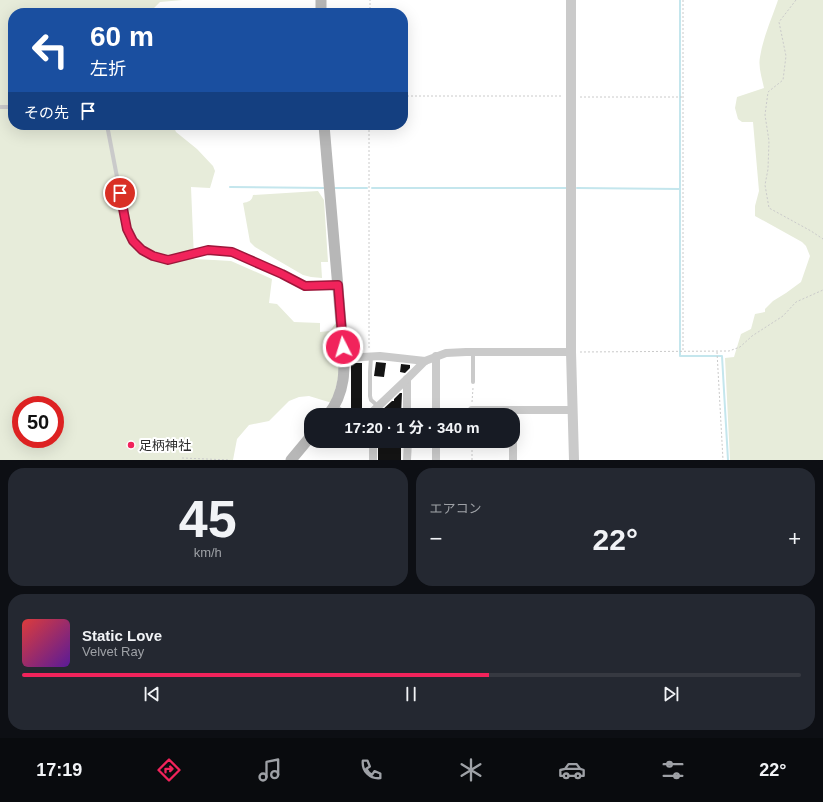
<!DOCTYPE html>
<html lang="ja">
<meta charset="utf-8">
<style>
:root{--surface:#171b24;--page:#242831;--text:#f1f3f6;--muted:#9ea1a6;--line:#363941;--accent:#f1235b}
body{margin:0;font-family:Arial,"Noto Sans JP",sans-serif;background:var(--page);color:var(--text);height:100vh;display:flex;flex-direction:column;font-size:15px;white-space:nowrap}
*{box-sizing:border-box;margin:0}
p{font-size:13px;color:var(--muted)}
.icon{flex:none;width:22px;height:22px;fill:none;stroke:currentColor;stroke-width:2;stroke-linecap:round;stroke-linejoin:round}
.map{position:relative;height:460px;overflow:hidden}
.side{display:flex;flex-direction:column;gap:8px;padding:8px;background:#0d0f14;flex:1}
.side>*{flex:none}
.top-card{position:absolute;left:8px;top:8px;width:400px;height:122px;border-radius:16px;box-shadow:0 4px 16px #0002;background:#1a4fa0;color:#fff;overflow:hidden}
.speed{position:absolute;left:12px;top:396px;display:flex;gap:8px;font-size:20px;font-weight:700;text-align:center}
.speed>*{display:grid;place-content:center;width:52px;height:52px;border-radius:50%;background:var(--surface);box-shadow:0 4px 16px #0002;line-height:1}
.speed .limit{border:6px solid #d22;background:#fff;color:#111}
.pin{position:absolute;display:grid;place-items:center;width:34px;height:34px;color:#fff;margin:-17px;border:2px solid #fff;border-radius:50%;box-shadow:0 1px 4px #0007}
.me{position:absolute;width:44px;margin:-22px;rotate:355deg;stroke-linejoin:round;filter:drop-shadow(0 0 3px #0008)}
.turn{display:flex;align-items:center;gap:14px;height:84px;padding:0 16px;font-size:18px}
.turn .icon{width:52px;height:52px;stroke-width:2.5}
.turn b{display:block;font-size:28px;line-height:34px}
.then{display:flex;align-items:center;height:38px;padding:0 16px;background:#0003;gap:8px;font-size:15px}
.big{font-size:30px;font-weight:700;line-height:1.1}
.side .tile{flex:1;display:flex;flex-direction:column;justify-content:center;gap:6px;min-width:0;padding:0 14px;border-radius:16px;background:var(--page)}
.side .dial{align-items:center;gap:0}
.dial b{font-size:52px;line-height:1}
.song{display:flex;align-items:center;gap:12px}
.cover{width:48px;height:48px;border-radius:6px;background:linear-gradient(135deg,hsl(0 70% 55%),hsl(270 70% 35%))}
.played{height:4px;border-radius:2px;background:linear-gradient(90deg,var(--accent) 60%,var(--line) 60%)}
.keys{display:flex;justify-content:space-around;direction:ltr}
.heat{display:flex;justify-content:space-between;align-items:center;font-size:22px;direction:ltr}
.side .tiles{flex:1;display:grid;gap:8px;grid-template-columns:1fr 1fr}
.tile:last-child{grid-column:span 2}
.trip{position:absolute;left:304px;top:408px;width:216px;height:40px;border-radius:16px;background:var(--surface);box-shadow:0 4px 16px #0002;font-weight:700;line-height:40px;text-align:center}
.dock{display:flex;height:64px;justify-content:space-around;align-items:center;background:#090b0e;color:var(--muted)}
.dock .icon{width:28px;height:28px}
.dock .active{color:var(--accent)}
.dock b{font-size:18px;color:var(--text)}
.map>svg:first-child{display:block}
.green{fill:#e7ecda;fill-rule:evenodd}
.lines{fill:none;stroke-linecap:round;stroke-linejoin:round}
.stream{stroke:#c4e6ed;stroke-width:2}
.building{fill:#141414}
.path{stroke:#cacaca;stroke-width:1;stroke-dasharray:2 2;stroke-linecap:butt}
.service{stroke:#cacaca;stroke-width:4}
.minor{stroke:#cacaca;stroke-width:8}
.tertiary{stroke:#cacaca;stroke-width:10}
.secondary{stroke:#b7b7b7;stroke-width:11}
.route-casing{stroke:#9d173b;stroke-width:10}
.route{stroke:#f1235b;stroke-width:7}
.poi-dot{fill:#f1235b;stroke:#fff;stroke-width:1.5}
.labels{text-anchor:middle;stroke-width:4;stroke-linejoin:round;paint-order:stroke}
.poi-label{font-size:13px;fill:#2d2d2d;stroke:#fff;text-anchor:start}
</style>
<div class="map">
<svg width="823" height="460" viewBox="0 0 823 460">
<rect width="100%" height="100%" fill="#fff"/>
<g class="green">
<path d="M0,0H183L160,2L149,13H13V125H173L176,132L197,149L213,166L215,171L210,188L191,187L194,259L214,260L231,261L272,279L269,303L277,304L294,322L320,323V332L330,331L335,324H337L339,327V375L332,403L309,396L299,397L289,401L269,421L249,425L237,439L233,460H0ZM21,405H55V439H21Z"/>
<path d="M778,0H823V460H730L725,358L734,357L741,334L751,329L755,314L765,312V309L773,301L786,293L801,282L810,256L806,246L802,242L755,216V206L759,191L753,122H742L738,119L735,108L737,97L764,88C762,78 758,67 760,57C763,38 771,20 777,3Z"/>
<path d="M318,191L324,200L328,262H321L322,278L311,277L303,275L255,247L250,242L243,203C248,202 252,201 253,195Z"/>
</g>
<g class="lines">
<g class="stream">
<polyline points="680,0 680,356 722,356 728,460"/>
<polyline points="230,187 326,188"/>
<polyline points="335,188 367,188"/>
<polyline points="372,188 566,188"/>
<polyline points="577,188 680,189"/>
</g>
</g>
<g class="building">
<polygon points="376,362 386,363 384,377 374,376"/>
<rect x="351" y="363" width="11" height="48"/>
<polygon points="401,364 410,365 410,368 405,373 400,372"/>
<polygon points="400,393 402,393 401,415 381,415 381,411 392,401 394,401 394,399"/>
<polygon points="389,441 398,441 398,448 401,448 401,460 378,460 378,448 377,443 389,443"/>
</g>
<g class="lines">
<g class="path">
<polyline points="683,0 683,351"/>
<polyline points="796,0 779,22 786,56 783,80 768,92 765,115 769,141 768,169 765,185 769,208 811,231 823,239"/>
<polyline points="370,13 370,0"/>
<polyline points="403,96 562,96"/>
<polyline points="580,97 682,97"/>
<polyline points="369,348 369,125"/>
<polyline points="580,352 729,351 740,347 752,336 783,316 796,302 823,290"/>
<polyline points="717,352 723,460"/>
<polyline points="472,402 473,388"/>
<polyline points="182,458 230,460"/>
<polyline points="472,460 472,441"/>
</g>
<g class="service">
<polyline points="0,107 13,107"/>
<polyline points="107,125 127,229 133,241 142,250 153,256 168,260 208,250 232,252 282,274 305,286 337,285"/>
<polyline points="371,357 370,372 370,396 371,400 378,406"/>
<polyline points="473,382 473,352"/>
</g>
<g class="minor">
<polyline points="436,356 436,415"/>
<polyline points="344,358 380,356 425,361"/>
<polyline points="407,379 407,415"/>
<polyline points="333,408 338,410 344,415"/>
<polyline points="472,410 573,410"/>
<polyline points="369,415 407,379 425,361 446,353 466,352 571,352"/>
<polyline points="513,435 513,460"/>
<polyline points="371,441 373,448 373,460"/>
<polyline points="436,441 436,460"/>
<polyline points="407,460 408,441"/>
</g>
<polyline class="tertiary" points="571,0 571,352 574,460"/>
<g class="secondary">
<polyline points="321,0 321,13"/>
<path d="M324,125L344,358C344,365 344,373 343,380C341,393 336,405 328,415"/>
<polyline points="291,460 311,436"/>
</g>
</g>
<g class="lines">
<defs>
<polyline id="route" points="120,193 127,229 133,241 142,250 153,256 168,260 208,250 232,252 282,274 305,286 338,285 343,347"/>
</defs>
<use href="#route" class="route-casing"/>
<use href="#route" class="route"/>
</g>
<circle class="poi-dot" cx="131" cy="445" r="4"/>
<g class="labels">
<g class="poi-label">
<text x="139" y="450">足柄神社</text>
</g>
</g>
</svg>
<div class="speed"><div class="limit">50</div></div>
<div class="pin" style="left:120px;top:193px;background:#d93025"><svg class="icon" aria-label="arrive" viewBox="0 0 24 24"><path d="M6 21V4h12l-3 4 3 4H6"/></svg></div>
<svg class="me" style="left:343px;top:347px" viewBox="-20 -20 40 40"><circle r="17" fill="#f1235b" stroke="#fff" stroke-width="3"/><path d="M0-11L8 9 0 5-8 9z" fill="#fff"/></svg>
<div class="trip">17:20 · 1 分 · 340 m</div>
<div class="top-card">
<div class="turn"><svg class="icon" aria-label="left" viewBox="0 0 24 24"><path d="M17 20v-9H6M10 6l-5 5 5 5"/></svg><div><b>60 m</b>左折</div></div>
<div class="then">その先<svg class="icon" aria-label="arrive" viewBox="0 0 24 24"><path d="M6 21V4h12l-3 4 3 4H6"/></svg></div>
</div>
</div>
<section class="side">
<div class="tiles">
<div class="tile dial"><b>45</b><p>km/h</p></div>
<div class="tile"><p>エアコン</p>
<div class="heat"><a>−</a><b class="big">22°</b><a>+</a></div>
</div>
<div class="tile">
<div class="song"><i class="cover"></i><div><b>Static Love</b><p>Velvet Ray</p></div></div>
<div class="played"></div>
<div class="keys"><svg class="icon" aria-label="previous" viewBox="0 0 24 24"><path d="M18 5L8 12l10 7zM5 5v14"/></svg><svg class="icon" aria-label="pause" viewBox="0 0 24 24"><path d="M8 5v14M16 5v14"/></svg><svg class="icon" aria-label="next" viewBox="0 0 24 24"><path d="M6 5l10 7-10 7zM19 5v14"/></svg></div>
</div>
</div>
</section>
<nav class="dock">
<b>17:19</b>
<svg class="icon active" aria-label="directions" viewBox="0 0 24 24"><path d="M12 3l9 9-9 9-9-9zM9 14v-3h6M13 9l2 2-2 2"/></svg>
<svg class="icon" aria-label="music" viewBox="0 0 24 24"><path d="M9 18V5l10-2v13"/><circle cx="6" cy="18" r="3"/><circle cx="16" cy="16" r="3"/></svg>
<svg class="icon" aria-label="phone" viewBox="0 0 24 24"><path d="M5 4h4l2 5-3 2q2 4 5 5l2-3 5 2v4C11 20 4 13 5 4z"/></svg>
<svg class="icon" aria-label="climate" viewBox="0 0 24 24"><path d="M12 3v18M4 7l16 10M4 17L20 7"/></svg>
<svg class="icon" aria-label="car" viewBox="0 0 24 24"><path d="M5 17H2v-5l4-1 3-4h7l3 4 3 1v5h-3M9 17h6M6 11h13"/><circle cx="7" cy="17" r="2"/><circle cx="17" cy="17" r="2"/></svg>
<svg class="icon" aria-label="filters" viewBox="0 0 24 24"><path d="M4 7h16M4 17h16"/><circle cx="9" cy="7" r="2"/><circle cx="15" cy="17" r="2"/></svg>
<b>22°</b>
</nav>
